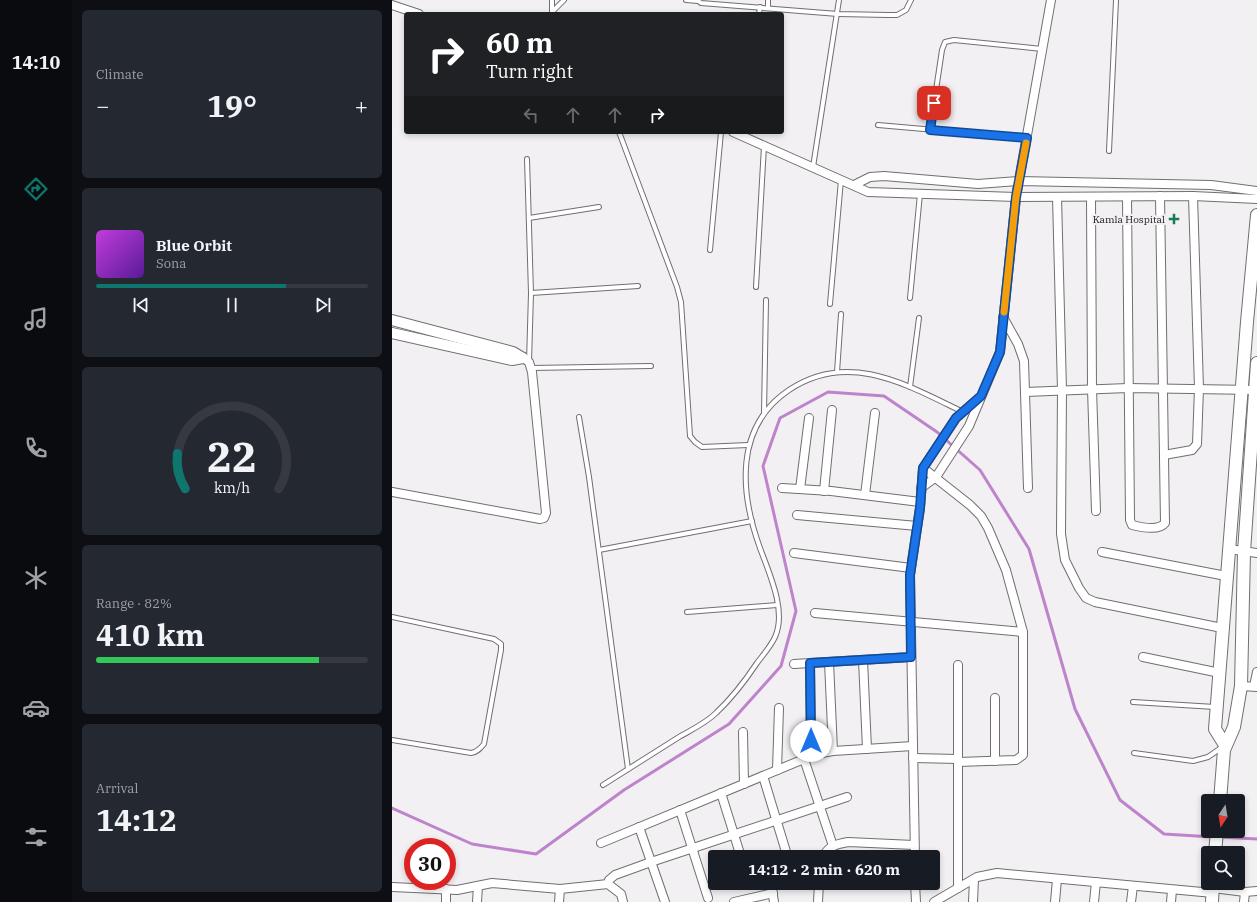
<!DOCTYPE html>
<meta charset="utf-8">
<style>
:root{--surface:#171b24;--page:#242831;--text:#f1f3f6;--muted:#9ea1a6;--line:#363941;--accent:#0f766e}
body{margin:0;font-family:"IBM Plex Serif",serif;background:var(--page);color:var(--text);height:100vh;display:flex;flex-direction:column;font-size:15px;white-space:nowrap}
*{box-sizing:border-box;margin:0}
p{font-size:13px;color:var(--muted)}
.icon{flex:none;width:22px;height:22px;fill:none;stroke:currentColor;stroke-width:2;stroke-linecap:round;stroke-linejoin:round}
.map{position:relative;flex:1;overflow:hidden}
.details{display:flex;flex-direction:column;gap:10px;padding:10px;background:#0d0f14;width:320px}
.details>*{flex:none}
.banner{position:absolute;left:12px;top:12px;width:380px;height:122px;border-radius:4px;box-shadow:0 2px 6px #0003;background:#202124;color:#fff;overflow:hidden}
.needle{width:26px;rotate:192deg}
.buttons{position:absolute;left:809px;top:794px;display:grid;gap:8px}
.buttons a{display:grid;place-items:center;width:44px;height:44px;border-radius:4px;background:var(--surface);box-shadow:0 2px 6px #0003;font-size:20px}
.speed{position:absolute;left:12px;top:838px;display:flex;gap:8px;font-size:20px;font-weight:700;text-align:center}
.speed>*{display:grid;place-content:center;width:52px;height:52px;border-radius:50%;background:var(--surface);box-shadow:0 2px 6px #0003;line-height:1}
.speed .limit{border:6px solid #d22;background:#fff;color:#111}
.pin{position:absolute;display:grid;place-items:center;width:34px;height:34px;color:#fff;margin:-17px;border-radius:8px;box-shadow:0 2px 6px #0006}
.me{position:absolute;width:44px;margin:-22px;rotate:0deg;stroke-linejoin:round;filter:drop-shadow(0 0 3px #0008)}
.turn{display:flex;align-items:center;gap:14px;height:84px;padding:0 16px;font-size:18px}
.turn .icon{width:52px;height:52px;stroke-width:2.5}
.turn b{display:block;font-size:28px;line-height:34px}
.lanes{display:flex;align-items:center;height:38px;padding:0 16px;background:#0003;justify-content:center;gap:20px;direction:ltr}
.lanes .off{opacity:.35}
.big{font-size:30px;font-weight:700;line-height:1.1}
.details .tile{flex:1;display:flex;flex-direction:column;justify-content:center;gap:6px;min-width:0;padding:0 14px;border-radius:6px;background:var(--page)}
.details .dial{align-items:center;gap:0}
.dial svg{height:104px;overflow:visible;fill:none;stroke:var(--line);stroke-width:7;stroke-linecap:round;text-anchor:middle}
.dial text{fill:var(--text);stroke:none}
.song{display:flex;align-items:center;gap:12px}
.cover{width:48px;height:48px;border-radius:6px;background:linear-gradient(135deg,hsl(290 70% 55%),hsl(270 70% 35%))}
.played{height:4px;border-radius:2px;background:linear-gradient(90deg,var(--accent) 70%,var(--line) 70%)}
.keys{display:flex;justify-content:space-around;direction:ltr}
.heat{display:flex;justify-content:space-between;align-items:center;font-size:22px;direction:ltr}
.charge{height:6px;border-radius:3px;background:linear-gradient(90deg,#34c759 82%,var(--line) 0)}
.trip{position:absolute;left:316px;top:850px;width:232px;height:40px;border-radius:4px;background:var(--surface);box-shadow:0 2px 6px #0003;font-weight:700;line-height:40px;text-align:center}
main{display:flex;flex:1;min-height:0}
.dock{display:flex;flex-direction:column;width:72px;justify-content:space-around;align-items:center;background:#090b0e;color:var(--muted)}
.dock .icon{width:28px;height:28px}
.dock .active{color:var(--accent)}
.dock b{font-size:18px;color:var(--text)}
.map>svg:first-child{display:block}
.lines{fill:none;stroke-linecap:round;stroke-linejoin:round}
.stream{stroke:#bd84cb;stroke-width:3}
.service-casing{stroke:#716e71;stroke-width:6}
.minor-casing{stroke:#716e71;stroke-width:10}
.tertiary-casing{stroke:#716e71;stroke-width:12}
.secondary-casing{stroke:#716e71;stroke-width:14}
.service{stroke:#fff;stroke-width:4}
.minor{stroke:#fff;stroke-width:8}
.tertiary{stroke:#fff;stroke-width:10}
.secondary{stroke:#fff;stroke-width:12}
.route-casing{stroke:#114b97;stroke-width:10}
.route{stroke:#1a73e8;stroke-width:7}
.slow{stroke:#f59e0b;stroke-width:7}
.poi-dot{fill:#167c55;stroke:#f3f0f4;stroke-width:1.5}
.labels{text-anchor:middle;stroke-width:4;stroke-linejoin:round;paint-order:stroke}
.poi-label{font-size:10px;fill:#171618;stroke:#f3f0f4;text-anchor:end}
</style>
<main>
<nav class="dock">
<b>14:10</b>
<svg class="icon active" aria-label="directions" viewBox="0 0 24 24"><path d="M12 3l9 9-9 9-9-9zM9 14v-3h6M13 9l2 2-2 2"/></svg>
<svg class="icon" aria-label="music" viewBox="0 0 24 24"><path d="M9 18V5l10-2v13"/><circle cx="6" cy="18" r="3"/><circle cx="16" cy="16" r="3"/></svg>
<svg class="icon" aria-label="phone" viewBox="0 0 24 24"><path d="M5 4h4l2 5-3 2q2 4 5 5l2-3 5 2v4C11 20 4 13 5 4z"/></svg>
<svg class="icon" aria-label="climate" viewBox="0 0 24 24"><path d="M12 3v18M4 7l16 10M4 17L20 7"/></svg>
<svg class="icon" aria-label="car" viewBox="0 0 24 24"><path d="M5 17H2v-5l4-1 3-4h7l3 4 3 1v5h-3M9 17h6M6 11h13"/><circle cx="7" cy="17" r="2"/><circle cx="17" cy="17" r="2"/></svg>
<svg class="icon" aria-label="filters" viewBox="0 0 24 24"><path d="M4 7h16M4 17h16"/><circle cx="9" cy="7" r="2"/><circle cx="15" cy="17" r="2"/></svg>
</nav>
<section class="details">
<div class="tile"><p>Climate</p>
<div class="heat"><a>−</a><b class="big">19°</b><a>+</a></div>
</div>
<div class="tile">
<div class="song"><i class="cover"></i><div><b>Blue Orbit</b><p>Sona</p></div></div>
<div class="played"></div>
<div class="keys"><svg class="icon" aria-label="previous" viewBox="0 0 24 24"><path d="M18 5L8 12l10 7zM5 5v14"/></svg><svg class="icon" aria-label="pause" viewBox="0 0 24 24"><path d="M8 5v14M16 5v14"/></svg><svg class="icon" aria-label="next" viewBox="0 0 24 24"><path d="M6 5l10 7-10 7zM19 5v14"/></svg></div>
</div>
<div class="tile dial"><svg viewBox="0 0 100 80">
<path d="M14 69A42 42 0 1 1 86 69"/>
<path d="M14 69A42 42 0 0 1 8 42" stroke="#0f766e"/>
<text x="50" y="56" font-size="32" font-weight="700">22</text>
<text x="50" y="72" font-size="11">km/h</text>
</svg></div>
<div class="tile"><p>Range · 82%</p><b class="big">410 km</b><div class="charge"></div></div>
<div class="tile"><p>Arrival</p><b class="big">14:12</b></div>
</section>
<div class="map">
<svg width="865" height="902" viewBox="0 0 865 902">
<rect width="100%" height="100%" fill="#f3f0f4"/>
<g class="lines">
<g class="stream">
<polyline points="0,808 80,844 144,854 232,790 337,724 389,666 404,611 371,466 388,418 436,392 492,396 545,432 588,470 637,549 683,709 728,800 772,834 821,837"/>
<polyline points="827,837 865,839"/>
</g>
<defs>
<g id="service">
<polyline points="294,0 306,1"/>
<polyline points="305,0 309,3 446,14 496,15 505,15 514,10 519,0"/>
<polyline points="376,7 376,0"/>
<polyline points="160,12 172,0"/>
<polyline points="160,12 160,0"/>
<polyline points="367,14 368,7"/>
<polyline points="486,125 634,138"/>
<polyline points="538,130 550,50 553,42 562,40 650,49"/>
<polyline points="227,132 285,287 289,302 298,436 303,442 310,447 356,445"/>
<polyline points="717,151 724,0"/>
<polyline points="135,159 139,293 137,362"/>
<polyline points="421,167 447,0"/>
<polyline points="137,218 207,207"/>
<polyline points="318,250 329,132"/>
<polyline points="364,287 372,146"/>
<polyline points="139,293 246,286"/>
<polyline points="518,298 528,194"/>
<polyline points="438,304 449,180"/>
<polyline points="139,368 259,366"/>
<polyline points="445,372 449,314"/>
<polyline points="518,387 527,318"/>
<polyline points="372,413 374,300"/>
<polyline points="187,417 197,477 236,769"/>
<polyline points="207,550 360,521"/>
<polyline points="295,612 385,605"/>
<path d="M0,617L102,639L109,644V650L92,744C88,749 85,752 79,753L0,740"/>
<polyline points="741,702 823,707"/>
<polyline points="742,753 801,761 816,757 829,748"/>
<path d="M211,785C236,769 262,753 287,737C299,730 314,723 324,713C340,698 353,681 365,663C371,655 379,646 383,637C395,611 377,573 368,548C348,493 342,427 397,390C457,350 515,385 571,412"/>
</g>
<g id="minor">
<polyline points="0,5 27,14"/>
<polyline points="341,132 476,192 624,197 801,196 865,199"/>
<polyline points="462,185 478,177 492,176 586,184 627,181 819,185 865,191"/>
<polyline points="665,197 670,390 669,534 673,560 687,588 694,598 703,602 830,628"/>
<polyline points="699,197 700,389 704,511"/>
<path d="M735,197L738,520L740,525C748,527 767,531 773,523L768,196"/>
<polyline points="611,317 626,344 632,361 636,488"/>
<polyline points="633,392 736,388 863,390"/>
<polyline points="772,455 800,450 805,444 807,388 801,196"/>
<polyline points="531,468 578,505 589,516 596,528 614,570 631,632 631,755 624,760 566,762"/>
<polyline points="390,488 439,491 528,502"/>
<polyline points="529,488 544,477 577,426 608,352 624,197 659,0"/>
<polyline points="408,489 417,418"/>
<polyline points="432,491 440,410"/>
<polyline points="0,492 148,519 152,518 154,513 140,372 137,362 131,358"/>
<polyline points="473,495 483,413"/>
<polyline points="405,515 525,526"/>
<polyline points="837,549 865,553"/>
<polyline points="710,552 834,576"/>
<polyline points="402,553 519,568"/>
<polyline points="423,613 631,632"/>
<polyline points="751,657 828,673"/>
<polyline points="471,660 475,749"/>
<polyline points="437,662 441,751"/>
<polyline points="418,663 419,756"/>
<polyline points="402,664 519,657"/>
<polyline points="566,665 566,888"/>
<polyline points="849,686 865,687"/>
<polyline points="862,686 865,672"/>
<polyline points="351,732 352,784"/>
<polyline points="521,758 566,759"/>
<polyline points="412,759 441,846"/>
<polyline points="603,761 603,698"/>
<polyline points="385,770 387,708"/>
<polyline points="371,776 395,855"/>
<polyline points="329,793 349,857"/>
<polyline points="288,810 316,898"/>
<polyline points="247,827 273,902"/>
<polyline points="209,843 424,754 441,751 521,746"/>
<path d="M431,857C436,846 445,844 456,842L522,845"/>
<polyline points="523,857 518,575 528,508 531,468 564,418 587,398"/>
<polyline points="379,883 382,902"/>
<polyline points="523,883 524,902"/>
<polyline points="216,884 217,880 223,875 259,862 455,797"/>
<polyline points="0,887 65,890 100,883 168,889 167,902"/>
<polyline points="821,888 853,892 865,891"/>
<polyline points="168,889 216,884 229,894 231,902"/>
<polyline points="54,902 54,889"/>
<polyline points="85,902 86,886"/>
<polyline points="342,902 381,893"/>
<polyline points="426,902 427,883"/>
<polyline points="542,902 585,877 605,873 821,893"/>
<polyline points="581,902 582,879"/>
<polyline points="663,902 665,879"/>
<polyline points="702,902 704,882"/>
<polyline points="739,902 741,886"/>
<polyline points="779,902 780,890"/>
<polyline points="852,902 853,892"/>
</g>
<g id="tertiary">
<polyline points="0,320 121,352 131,358"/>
<polyline points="0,333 120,360 131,358"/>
</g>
<g id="secondary">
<polyline points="833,745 823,729 855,322 865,215"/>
<polyline points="828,801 832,750 842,727 849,686 852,552 865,363"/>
<polyline points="823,853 825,831"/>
<polyline points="820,902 821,883"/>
</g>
</defs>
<use href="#service" class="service-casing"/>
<use href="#minor" class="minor-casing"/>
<use href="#tertiary" class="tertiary-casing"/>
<use href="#secondary" class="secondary-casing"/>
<use href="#service" class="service"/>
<use href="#minor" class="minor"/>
<use href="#tertiary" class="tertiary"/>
<use href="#secondary" class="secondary"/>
</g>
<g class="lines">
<defs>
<polyline id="route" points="419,741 418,663 519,657 518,575 528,508 531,468 564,418 589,396 608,352 624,197 635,138 538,130 542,103"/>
</defs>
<use href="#route" class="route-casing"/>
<use href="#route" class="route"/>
<polyline class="slow" points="612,312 624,197 634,143"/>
</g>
<path class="poi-dot" d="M780 213h4v4h4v4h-4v4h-4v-4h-4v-4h4z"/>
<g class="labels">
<g class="poi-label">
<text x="773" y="223">Kamla Hospital</text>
</g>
</g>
</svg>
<div class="buttons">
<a><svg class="needle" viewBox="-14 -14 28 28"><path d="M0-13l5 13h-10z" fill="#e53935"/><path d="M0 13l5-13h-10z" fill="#9ea1a6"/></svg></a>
<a><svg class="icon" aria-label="search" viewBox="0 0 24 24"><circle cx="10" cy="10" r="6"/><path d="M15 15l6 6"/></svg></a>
</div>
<div class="speed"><div class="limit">30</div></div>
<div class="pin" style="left:542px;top:103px;background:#d93025"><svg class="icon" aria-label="arrive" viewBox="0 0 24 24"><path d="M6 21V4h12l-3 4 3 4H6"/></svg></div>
<svg class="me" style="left:419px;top:741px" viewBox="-20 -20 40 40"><circle r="19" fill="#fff"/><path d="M0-13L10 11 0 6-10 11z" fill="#1a73e8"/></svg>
<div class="trip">14:12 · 2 min · 620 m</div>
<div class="banner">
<div class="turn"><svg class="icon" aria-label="right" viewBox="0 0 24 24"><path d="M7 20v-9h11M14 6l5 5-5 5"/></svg><div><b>60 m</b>Turn right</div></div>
<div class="lanes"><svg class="icon off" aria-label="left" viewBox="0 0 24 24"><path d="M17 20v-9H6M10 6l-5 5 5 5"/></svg><svg class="icon off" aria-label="ahead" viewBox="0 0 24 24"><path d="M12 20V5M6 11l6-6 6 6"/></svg><svg class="icon off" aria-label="ahead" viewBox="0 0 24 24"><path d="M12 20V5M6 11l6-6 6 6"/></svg><svg class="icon" aria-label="right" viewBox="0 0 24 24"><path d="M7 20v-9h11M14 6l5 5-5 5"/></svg></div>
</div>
</div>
</main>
